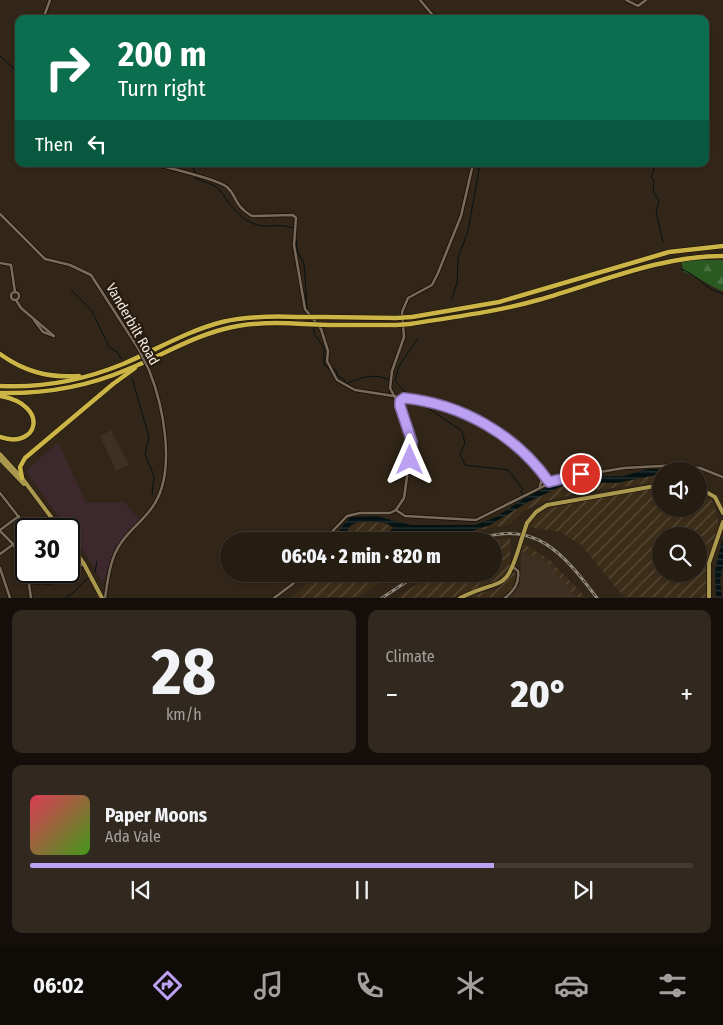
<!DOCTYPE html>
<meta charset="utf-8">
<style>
:root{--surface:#251c12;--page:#312920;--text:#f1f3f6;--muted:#a3a19f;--line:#423a32;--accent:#bca0f2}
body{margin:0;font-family:"Fira Sans Condensed",sans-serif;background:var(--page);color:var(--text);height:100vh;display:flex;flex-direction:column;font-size:19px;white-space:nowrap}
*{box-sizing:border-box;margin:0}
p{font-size:16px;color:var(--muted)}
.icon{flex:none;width:28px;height:28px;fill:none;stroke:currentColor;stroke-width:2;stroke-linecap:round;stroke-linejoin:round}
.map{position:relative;height:598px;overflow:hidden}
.sheet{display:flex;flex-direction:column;gap:12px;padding:12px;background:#140f0a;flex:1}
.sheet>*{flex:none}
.hud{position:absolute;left:15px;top:15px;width:694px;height:152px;border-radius:10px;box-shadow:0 1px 4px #0004,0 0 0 1px var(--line);background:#0b6e4f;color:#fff;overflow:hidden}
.tools{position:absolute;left:652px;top:462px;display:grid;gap:10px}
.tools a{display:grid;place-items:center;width:55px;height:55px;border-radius:50%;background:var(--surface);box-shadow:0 1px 4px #0004,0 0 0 1px var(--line);font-size:25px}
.speed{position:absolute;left:15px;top:518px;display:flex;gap:10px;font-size:25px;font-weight:700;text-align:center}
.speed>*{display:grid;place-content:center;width:65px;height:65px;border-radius:50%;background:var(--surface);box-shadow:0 1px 4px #0004,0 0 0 1px var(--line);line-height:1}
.speed .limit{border:2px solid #111;border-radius:8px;background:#fff;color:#111}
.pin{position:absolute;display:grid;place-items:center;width:42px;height:42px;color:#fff;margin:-21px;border:2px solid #fff;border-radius:50%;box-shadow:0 1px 5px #0007}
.me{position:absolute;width:55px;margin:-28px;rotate:0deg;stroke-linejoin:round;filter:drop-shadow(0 0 4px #0008)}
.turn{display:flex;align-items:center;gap:18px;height:105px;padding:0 20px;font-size:22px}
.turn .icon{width:65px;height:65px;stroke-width:2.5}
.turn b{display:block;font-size:35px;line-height:42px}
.then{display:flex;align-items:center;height:48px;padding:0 20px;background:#0003;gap:10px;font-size:19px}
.big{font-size:38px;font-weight:800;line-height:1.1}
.sheet .tile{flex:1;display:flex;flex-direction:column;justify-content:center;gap:8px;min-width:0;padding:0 18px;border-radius:10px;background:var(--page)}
.sheet .dial{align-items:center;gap:0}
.dial b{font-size:65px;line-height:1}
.song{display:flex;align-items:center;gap:15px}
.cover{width:60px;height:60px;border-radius:8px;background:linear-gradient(135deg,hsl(350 70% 55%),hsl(100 70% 35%))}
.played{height:5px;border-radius:2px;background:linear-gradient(90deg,var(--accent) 70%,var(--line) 70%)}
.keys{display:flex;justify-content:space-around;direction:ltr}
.heat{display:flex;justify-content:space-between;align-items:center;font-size:28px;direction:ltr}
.sheet .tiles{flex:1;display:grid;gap:12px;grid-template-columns:1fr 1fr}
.tile:last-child{grid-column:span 2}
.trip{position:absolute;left:220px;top:532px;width:282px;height:50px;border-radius:25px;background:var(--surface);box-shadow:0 1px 4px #0004,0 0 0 1px var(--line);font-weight:800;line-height:50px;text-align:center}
.dock{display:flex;height:80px;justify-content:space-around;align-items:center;background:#0f0b07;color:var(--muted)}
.dock .icon{width:35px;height:35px}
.dock .active{color:var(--accent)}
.dock b{font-size:22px;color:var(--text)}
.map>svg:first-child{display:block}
.commercial{fill:#3d292d}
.industrial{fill:url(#industrial-furrows);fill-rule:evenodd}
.education{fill:#3e3023}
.forest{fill:url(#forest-firs)}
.water{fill:url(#water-rules)}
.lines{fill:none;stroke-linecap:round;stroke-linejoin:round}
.stream{stroke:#051213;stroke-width:1}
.minor-casing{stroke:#190e03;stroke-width:4}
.major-casing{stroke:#190e03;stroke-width:5}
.highway-casing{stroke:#190e03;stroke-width:5.5}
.minor{stroke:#796c5c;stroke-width:2.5}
.major{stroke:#aa984f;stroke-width:4}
.highway{stroke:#cbb547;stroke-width:4.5}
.rail-casing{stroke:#92897d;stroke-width:3}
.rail{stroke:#271c0e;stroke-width:1;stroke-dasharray:4;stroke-linecap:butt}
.minor-bridge-casing{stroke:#190e03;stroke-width:4;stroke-linecap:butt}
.major-bridge-casing{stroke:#190e03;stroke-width:5;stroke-linecap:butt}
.highway-bridge-casing{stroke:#190e03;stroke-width:5.5;stroke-linecap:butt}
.minor-bridge{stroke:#796c5c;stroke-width:2.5}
.major-bridge{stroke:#aa984f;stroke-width:4}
.highway-bridge{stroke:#cbb547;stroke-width:4.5}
.route-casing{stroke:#7a689d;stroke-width:12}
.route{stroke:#bca0f2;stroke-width:9}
.labels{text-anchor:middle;stroke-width:5;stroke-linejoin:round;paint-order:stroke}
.street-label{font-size:14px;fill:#f3ebe2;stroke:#271c0e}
</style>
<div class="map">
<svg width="723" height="598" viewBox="0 0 723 598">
<defs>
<pattern id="industrial-furrows" width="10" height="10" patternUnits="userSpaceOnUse" patternTransform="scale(1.25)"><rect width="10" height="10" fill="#3c2d19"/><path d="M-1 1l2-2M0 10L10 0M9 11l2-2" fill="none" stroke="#594c3a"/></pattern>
<pattern id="forest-firs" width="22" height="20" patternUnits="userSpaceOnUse" patternTransform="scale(1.25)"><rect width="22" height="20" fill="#2a5922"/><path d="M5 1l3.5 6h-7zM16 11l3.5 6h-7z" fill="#497142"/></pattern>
<pattern id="water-rules" width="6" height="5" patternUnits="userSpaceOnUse" patternTransform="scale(1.25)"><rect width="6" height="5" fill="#051213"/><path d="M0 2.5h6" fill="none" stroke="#2a3535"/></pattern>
</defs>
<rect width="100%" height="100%" fill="#312618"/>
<polygon class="commercial" points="58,442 86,503 124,502 140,520 115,547 103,584 89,559 28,474 27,470"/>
<g class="industrial">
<polygon points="661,474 661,482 588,491 542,502 522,512 511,524 479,530 451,541 341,541 350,526 359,522 383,523 392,526 393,530 399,534 472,531 490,525 528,502 562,486 581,482 616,483"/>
<path d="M657,487H661V509H699V491L706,494L714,503L719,524L706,561V598L624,597L581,545L560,532L529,527L536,516L550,508ZM661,536H699V574H661Z"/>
<polygon points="510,538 510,567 504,577 497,582 456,597 397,598 432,574 494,574 494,541 490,541"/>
<polygon points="524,544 550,560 585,597 575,597 542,559 521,552"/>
<polygon points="514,572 517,575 512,588 501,597 467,597 499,588"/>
<polygon points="317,574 393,574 358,597 291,598"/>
</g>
<g class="education">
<polygon points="111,430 129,465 116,471 100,436"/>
<polygon points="521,552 534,556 548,563 575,597 509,597 520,583"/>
</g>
<path class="forest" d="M692,260H723V291C708,286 699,276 684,272L681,262Z"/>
<g class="water">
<path d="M648,469H672L691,471H661V474L616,483L581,482L562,486L528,502L490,525L472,531L399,534L389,530L394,529C387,519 361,520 351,525L341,541H337L341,528L350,517L376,516L411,525H475L496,517L528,496L560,481L582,477L623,476Z"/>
<polygon points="723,537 723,565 720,580 722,597 716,597 715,570"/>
</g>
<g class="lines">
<g class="stream">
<polyline points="0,56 19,73"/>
<polyline points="187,164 194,169 195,174"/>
<polyline points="652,164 654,171 651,177 654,180 653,191 659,201 656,212 663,242"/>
<path d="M195,178C201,181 216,185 219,189C229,202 236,216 252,223C267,230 276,222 293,228"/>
<polyline points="296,239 297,250 304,264 307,309"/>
<path d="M681,269C697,274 706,290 723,294"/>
<polyline points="71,290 92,311 109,347 116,351 122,359"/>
<polyline points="452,299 457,283 458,258 468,231 480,164"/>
<polyline points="314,326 314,334 324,348 324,365 329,369"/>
<path d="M332,368L336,370L338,376L344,379L346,384C360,377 375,373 389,380"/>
<polyline points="132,378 149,437 145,454 154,476 152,495"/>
<polyline points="395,381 399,366 418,338"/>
<polyline points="396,382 410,397"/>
<polyline points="409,401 425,406 462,431 465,443 460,454 465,465 508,470 523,489 521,492 524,496"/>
<polyline points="95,572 97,561"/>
<polyline points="65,598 72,594 88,578"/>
</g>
<defs>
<g id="minor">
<polyline points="420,0 436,19"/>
<polyline points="626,0 638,6 646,0"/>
<polyline points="43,19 50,0"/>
<path d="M154,164C169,168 218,179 227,187C238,197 233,205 252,216L293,215L296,218L294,245L305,309L321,329L328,351L327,361L337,380L355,390L419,400L465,414L484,423L513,442L535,464L549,483"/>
<polyline points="0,214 45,259 70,265 91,275 138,348"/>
<polyline points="0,263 11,265 15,292"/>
<circle cx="15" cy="296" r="4"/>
<polyline points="16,300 21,308 54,336"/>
<polyline points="34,320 43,332 54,336"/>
<polyline points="540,486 543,475 558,479"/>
<polyline points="0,493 28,529"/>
<polyline points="396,510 405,516 476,520 558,479 624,468 679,465 700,468 723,477"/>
<polyline points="35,529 51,517"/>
<polyline points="0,530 19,516"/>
<polyline points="0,531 13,544 26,570"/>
<polyline points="323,541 347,516 360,513 390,513 396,510 404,498 412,442 403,413 390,388 392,371 404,337 402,312 408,298 432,285 438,273 461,216 473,164"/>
<polyline points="0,554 26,535"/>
<polyline points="0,568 10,598"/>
<polyline points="27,571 31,598"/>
<path d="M30,581C53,588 64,577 83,564"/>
<path d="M105,598C108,579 110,558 121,543C131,528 146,519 155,503C176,468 163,405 149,370"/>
<polyline points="274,598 294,583 299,574"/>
<path d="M505,598C514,591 520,583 518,571L513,567"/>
</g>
<g id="major">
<polyline points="0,454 22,478 60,529"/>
<polyline points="0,459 24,484"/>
<polyline points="699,488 715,497 723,513"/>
<polyline points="527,523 536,512 547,505 661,485"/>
<polyline points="69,542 84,564 102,598"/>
<path d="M460,598C503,576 505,596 521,541"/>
<polyline points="709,598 709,563 723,522"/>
</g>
<g id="highway">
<polyline points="325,317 396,318"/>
<polyline points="412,317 499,302 669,252 723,246"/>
<path d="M410,324C453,317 496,312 538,300C599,283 658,256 723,256"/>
<polyline points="329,325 396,325"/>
<path d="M0,354C25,372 49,378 79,376"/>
<path d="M0,386C42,388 84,380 123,364C156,350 187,331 222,322C247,316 272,316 298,317"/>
<path d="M0,393C43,394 86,387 126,370C159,357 189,338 224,329C250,322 276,322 303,324"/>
<path d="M0,396C51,405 38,450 0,437"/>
<polyline points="22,478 20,467 25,458 113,384 135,368"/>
</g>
</defs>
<use href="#minor" class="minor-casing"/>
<use href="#major" class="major-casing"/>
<use href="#highway" class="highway-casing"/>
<use href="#minor" class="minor"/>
<use href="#major" class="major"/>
<use href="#highway" class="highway"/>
<defs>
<g id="rail">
<path d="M473,541C534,517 563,553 597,598"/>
<polyline points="382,598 418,574"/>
</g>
</defs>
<use href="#rail" class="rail-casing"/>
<use href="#rail" class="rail"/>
<defs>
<polyline id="minor-bridge" points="138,348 149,370"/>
<polyline id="major-bridge" points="521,541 527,523"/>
<g id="highway-bridge">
<polyline points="298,317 325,317"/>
<polyline points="396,318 412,317"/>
<polyline points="303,324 329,325"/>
<polyline points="396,325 410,324"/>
</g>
</defs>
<use href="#minor-bridge" class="minor-bridge-casing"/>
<use href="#major-bridge" class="major-bridge-casing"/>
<use href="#highway-bridge" class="highway-bridge-casing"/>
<use href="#minor-bridge" class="minor-bridge"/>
<use href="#major-bridge" class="major-bridge"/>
<use href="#highway-bridge" class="highway-bridge"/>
</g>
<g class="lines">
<defs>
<path id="route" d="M410,460L412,442L400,406V401L404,398C462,404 516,435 549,482L581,474"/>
</defs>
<use href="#route" class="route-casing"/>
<use href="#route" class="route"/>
</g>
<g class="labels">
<g class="street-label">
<text transform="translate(133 324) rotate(60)" y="5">Vanderbilt Road</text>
</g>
</g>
</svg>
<div class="tools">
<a><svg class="icon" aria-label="sound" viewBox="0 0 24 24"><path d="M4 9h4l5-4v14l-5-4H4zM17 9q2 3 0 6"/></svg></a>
<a><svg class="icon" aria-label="search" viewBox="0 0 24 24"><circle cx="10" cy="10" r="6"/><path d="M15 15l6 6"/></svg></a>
</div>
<div class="speed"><div class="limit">30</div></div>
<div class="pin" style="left:581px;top:474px;background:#d93025"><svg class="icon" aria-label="arrive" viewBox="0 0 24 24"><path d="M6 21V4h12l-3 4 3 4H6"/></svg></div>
<svg class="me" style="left:410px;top:460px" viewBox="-20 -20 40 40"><path d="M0-17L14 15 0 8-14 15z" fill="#bca0f2" stroke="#fff" stroke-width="4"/></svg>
<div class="trip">06:04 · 2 min · 820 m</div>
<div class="hud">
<div class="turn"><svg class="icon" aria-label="right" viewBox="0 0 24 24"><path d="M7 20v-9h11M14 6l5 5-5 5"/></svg><div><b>200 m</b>Turn right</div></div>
<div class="then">Then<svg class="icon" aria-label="left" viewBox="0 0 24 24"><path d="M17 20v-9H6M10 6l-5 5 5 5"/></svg></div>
</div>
</div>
<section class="sheet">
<div class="tiles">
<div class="tile dial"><b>28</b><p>km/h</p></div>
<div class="tile"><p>Climate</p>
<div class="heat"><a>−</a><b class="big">20°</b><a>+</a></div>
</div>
<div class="tile">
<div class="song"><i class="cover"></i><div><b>Paper Moons</b><p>Ada Vale</p></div></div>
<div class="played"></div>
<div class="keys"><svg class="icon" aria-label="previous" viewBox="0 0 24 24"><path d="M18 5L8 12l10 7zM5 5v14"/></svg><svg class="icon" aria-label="pause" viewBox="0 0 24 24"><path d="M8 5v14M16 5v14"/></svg><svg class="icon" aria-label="next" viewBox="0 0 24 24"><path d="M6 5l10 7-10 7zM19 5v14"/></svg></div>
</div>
</div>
</section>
<nav class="dock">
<b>06:02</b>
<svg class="icon active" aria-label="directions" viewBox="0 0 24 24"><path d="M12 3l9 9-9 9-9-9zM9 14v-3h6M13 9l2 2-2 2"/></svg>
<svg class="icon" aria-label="music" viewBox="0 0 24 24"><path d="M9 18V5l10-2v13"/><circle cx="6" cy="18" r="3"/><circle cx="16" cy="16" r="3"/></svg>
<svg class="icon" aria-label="phone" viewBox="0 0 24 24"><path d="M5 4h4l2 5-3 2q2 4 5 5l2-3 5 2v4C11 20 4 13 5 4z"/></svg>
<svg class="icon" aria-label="climate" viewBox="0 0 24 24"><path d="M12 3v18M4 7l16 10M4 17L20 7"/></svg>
<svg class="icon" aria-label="car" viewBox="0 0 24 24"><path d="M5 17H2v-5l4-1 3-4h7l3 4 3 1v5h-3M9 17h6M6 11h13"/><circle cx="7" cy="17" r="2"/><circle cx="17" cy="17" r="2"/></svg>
<svg class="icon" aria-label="filters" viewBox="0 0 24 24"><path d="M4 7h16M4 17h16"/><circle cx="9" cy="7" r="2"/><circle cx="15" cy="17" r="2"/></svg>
</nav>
